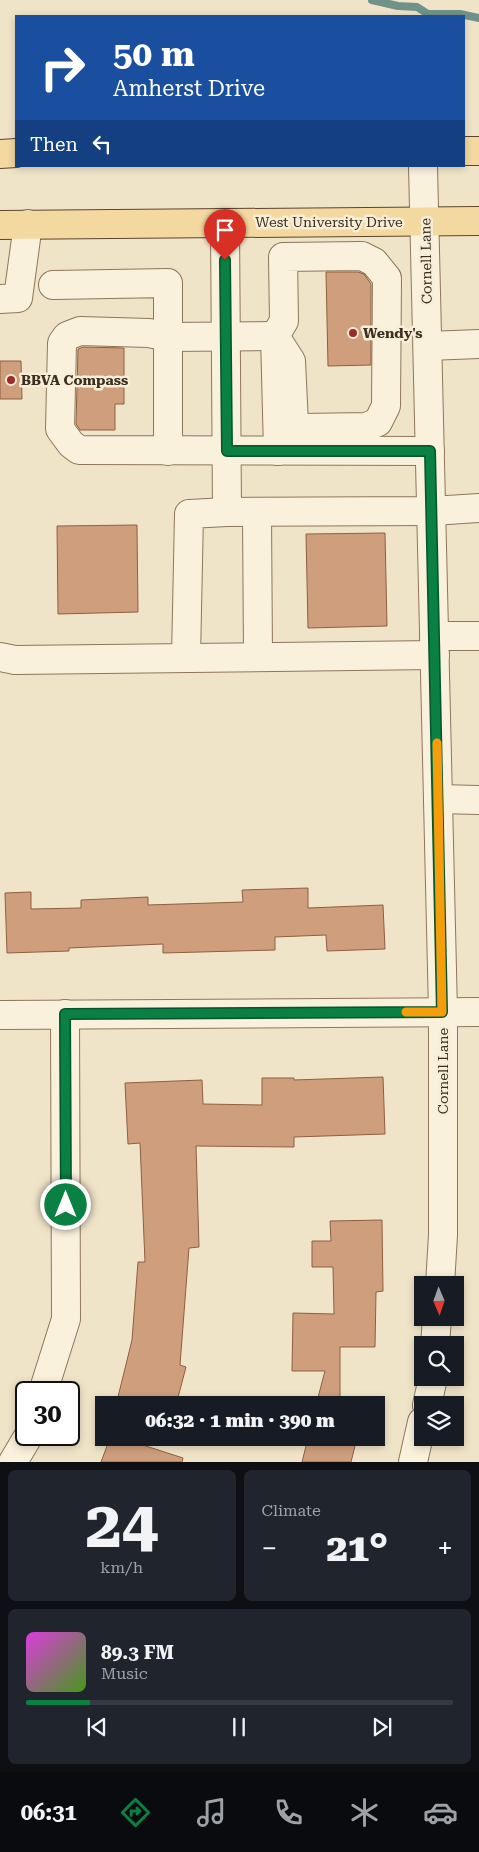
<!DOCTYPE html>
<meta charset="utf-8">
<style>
:root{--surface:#171b24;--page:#20242c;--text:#f1f3f6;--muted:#9ea1a6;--line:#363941;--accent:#0b8043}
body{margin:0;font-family:"Roboto Serif",serif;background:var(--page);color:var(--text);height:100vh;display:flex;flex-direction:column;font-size:19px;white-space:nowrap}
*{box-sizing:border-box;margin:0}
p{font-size:16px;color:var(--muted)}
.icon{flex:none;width:28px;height:28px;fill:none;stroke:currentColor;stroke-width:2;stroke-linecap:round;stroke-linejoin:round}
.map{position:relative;height:1462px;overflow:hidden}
.details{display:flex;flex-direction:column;gap:8px;padding:8px;background:#0d0f14;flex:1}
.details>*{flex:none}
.hud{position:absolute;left:15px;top:15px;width:450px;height:152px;border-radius:0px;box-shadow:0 2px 8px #0003;background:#1a4fa0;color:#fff;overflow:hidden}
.needle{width:32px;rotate:178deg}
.controls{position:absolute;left:414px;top:1276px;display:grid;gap:10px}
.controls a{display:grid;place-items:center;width:50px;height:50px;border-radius:0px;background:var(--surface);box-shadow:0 2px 8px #0003;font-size:25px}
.speed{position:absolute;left:15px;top:1381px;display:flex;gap:10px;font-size:25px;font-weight:700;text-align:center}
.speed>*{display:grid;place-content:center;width:65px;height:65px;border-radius:50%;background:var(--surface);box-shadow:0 2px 8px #0003;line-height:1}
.speed .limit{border:2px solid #111;border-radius:8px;background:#fff;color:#111}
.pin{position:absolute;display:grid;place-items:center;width:42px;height:42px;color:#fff;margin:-51px -21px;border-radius:50% 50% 50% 0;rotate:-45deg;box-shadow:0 0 5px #0007}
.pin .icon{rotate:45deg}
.me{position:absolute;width:55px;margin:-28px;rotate:0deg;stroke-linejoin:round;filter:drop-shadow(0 0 4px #0008)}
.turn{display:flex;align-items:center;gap:18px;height:105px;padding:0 15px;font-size:22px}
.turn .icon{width:65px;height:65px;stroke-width:2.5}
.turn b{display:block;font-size:35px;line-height:42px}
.then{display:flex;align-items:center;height:48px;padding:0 15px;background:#0003;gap:10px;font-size:19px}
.big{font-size:38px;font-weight:800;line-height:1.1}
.details .widget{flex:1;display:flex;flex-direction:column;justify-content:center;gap:8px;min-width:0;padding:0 18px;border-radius:8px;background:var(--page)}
.details .dial{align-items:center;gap:0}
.dial b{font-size:65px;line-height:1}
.song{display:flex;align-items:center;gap:15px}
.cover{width:60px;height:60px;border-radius:8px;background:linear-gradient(135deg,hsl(300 70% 55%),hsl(100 70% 35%))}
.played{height:5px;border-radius:2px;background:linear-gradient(90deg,var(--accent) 15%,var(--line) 15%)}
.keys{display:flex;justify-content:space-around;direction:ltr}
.heat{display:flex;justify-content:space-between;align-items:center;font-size:28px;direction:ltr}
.details .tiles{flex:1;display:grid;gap:8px;grid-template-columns:1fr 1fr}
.widget:last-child{grid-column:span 2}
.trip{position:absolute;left:95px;top:1396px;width:290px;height:50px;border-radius:0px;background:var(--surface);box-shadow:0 2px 8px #0003;font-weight:800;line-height:50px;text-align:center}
.tabs{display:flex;height:80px;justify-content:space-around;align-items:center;background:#090b0e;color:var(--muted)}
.tabs .icon{width:35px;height:35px}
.tabs .active{color:var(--accent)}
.tabs b{font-size:22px;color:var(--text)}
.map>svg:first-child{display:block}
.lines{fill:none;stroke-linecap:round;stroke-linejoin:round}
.stream{stroke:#6f938a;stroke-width:8}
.building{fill:#cf9f7d;stroke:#8d5f41}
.minor-casing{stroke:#8d765c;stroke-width:30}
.major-casing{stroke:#5b4430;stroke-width:30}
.minor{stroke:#faf1dc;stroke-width:28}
.major{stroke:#f3d9a0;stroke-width:28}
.route-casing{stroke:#07532c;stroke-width:12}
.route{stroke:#0b8043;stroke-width:9}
.slow{stroke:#f59e0b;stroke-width:9}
.poi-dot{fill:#9e2a2b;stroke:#f7eed8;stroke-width:2}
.labels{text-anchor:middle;stroke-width:5;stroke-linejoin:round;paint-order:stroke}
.street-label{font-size:14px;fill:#3d2e20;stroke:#f7eed8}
.poi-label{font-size:14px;font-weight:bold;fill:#3d2e20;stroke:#f7eed8;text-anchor:start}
</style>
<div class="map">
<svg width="479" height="1462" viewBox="0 0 479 1462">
<rect width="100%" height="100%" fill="#f0e4c8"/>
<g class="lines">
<polyline class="stream" points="372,0 398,6 417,7 428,14 460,14 479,18"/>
</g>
<g class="building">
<polygon points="326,272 358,272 364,274 371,284 371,365 328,366"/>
<polygon points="83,347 124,348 124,404 115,404 115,430 80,430 76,424 78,349"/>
<polygon points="0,361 21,361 22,399 0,399"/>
<polygon points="137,525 138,612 58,614 57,526"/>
<polygon points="385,533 387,626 308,628 306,534"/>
<polygon points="308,888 308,908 383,905 385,949 327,951 326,935 275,937 275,950 163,953 163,944 69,948 69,951 7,953 5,893 31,892 31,909 81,908 81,900 148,897 148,905 243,902 242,890"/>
<polygon points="383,1077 385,1134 294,1137 294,1147 196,1146 199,1247 189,1248 180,1365 186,1367 176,1405 116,1405 132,1340 138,1262 145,1262 140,1143 128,1144 125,1083 202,1080 203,1104 262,1105 262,1078 294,1078 294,1080"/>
<polygon points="382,1220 383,1291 376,1292 375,1347 340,1347 340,1400 357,1405 316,1405 325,1371 292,1371 293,1313 334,1314 333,1267 312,1267 312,1241 331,1241 330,1221"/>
<polygon points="110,1438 121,1438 183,1458 182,1462 101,1462"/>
<polygon points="308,1438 357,1438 351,1462 302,1462"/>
</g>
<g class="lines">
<defs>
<g id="minor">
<polyline points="423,166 443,1012 443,1235 440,1285"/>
<polyline points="225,223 227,512 432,511 479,508"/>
<polyline points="53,285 168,283 168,451"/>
<polyline points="0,299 18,298 28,224"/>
<polyline points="275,336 168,337 149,333 80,331 67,336 62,343 60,429 71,444 79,450 430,451"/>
<polyline points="275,336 291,361 294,424 301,428 366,427 378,422 386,406 387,278 374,262 362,256 283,257 284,321 275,336 278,451"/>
<polyline points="428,346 479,344"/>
<polyline points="257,513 258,657"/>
<polyline points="434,636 479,636"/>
<polyline points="0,657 15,660 435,655"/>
<polyline points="186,658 189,514 227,512"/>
<polyline points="438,799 479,800"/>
<polyline points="0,1015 479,1012"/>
<polyline points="435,1345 437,1318"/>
<polyline points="43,1392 66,1319 65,1014"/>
<polyline points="427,1405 433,1378"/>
<polyline points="13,1462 29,1435"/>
<polyline points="413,1462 422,1422"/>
</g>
<g id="major">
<polyline points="464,151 479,151"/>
<polyline points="0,154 16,153"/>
<polyline points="0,225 479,221"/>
</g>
</defs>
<use href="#minor" class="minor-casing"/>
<use href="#major" class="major-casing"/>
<use href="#minor" class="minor"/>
<use href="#major" class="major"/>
</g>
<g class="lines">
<defs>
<polyline id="route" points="66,1205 65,1014 442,1012 430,451 227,451 225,260"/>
</defs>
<use href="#route" class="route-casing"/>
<use href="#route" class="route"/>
<polyline class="slow" points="406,1012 442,1012 437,743"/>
</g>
<g class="poi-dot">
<circle cx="353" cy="333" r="5"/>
<circle cx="11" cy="380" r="5"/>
</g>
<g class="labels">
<g class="street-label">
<text x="329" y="227">West University Drive</text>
<text transform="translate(426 261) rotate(-91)" y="5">Cornell Lane</text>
<text transform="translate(443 1071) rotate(-90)" y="5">Cornell Lane</text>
</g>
<g class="poi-label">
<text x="363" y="338">Wendy's</text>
<text x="21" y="385">BBVA Compass</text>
</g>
</g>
</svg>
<div class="controls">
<a><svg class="needle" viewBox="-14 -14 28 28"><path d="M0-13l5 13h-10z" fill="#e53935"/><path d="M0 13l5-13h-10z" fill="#9ea1a6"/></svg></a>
<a><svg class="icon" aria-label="search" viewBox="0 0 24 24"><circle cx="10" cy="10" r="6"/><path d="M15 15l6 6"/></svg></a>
<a><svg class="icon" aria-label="layers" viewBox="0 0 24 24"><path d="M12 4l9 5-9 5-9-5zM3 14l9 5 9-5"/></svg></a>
</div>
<div class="speed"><div class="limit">30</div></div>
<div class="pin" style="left:225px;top:260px;background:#d93025"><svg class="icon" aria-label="arrive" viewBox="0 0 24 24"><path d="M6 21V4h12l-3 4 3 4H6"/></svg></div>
<svg class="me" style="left:66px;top:1205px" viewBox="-20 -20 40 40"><circle r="17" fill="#0b8043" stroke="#fff" stroke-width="3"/><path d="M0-11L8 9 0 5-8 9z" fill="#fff"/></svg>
<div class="trip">06:32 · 1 min · 390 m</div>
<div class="hud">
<div class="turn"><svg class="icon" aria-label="right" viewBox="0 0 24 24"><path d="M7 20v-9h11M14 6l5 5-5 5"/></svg><div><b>50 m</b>Amherst Drive</div></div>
<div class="then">Then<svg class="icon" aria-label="left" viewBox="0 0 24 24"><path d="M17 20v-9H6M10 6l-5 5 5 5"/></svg></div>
</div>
</div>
<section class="details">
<div class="tiles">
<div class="widget dial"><b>24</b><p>km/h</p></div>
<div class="widget"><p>Climate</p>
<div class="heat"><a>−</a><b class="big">21°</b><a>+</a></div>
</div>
<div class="widget">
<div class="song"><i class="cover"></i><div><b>89.3 FM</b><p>Music</p></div></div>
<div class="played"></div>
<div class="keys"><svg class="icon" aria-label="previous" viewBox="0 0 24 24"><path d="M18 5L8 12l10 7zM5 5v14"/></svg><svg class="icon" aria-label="pause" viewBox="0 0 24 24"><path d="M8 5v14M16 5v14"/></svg><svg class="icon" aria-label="next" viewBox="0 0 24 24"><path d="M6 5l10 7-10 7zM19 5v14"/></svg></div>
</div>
</div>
</section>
<nav class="tabs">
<b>06:31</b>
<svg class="icon active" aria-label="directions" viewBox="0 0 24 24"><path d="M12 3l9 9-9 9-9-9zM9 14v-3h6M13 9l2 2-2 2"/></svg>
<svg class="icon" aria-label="music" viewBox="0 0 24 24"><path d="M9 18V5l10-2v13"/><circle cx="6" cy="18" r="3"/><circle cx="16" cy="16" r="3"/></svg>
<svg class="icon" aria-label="phone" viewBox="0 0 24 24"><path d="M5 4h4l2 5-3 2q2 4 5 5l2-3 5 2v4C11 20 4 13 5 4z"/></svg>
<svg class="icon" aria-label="climate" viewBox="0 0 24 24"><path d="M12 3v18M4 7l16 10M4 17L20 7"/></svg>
<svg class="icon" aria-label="car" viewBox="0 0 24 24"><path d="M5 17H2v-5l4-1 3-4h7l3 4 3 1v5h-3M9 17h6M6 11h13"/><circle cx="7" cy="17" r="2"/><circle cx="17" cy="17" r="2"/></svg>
</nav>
